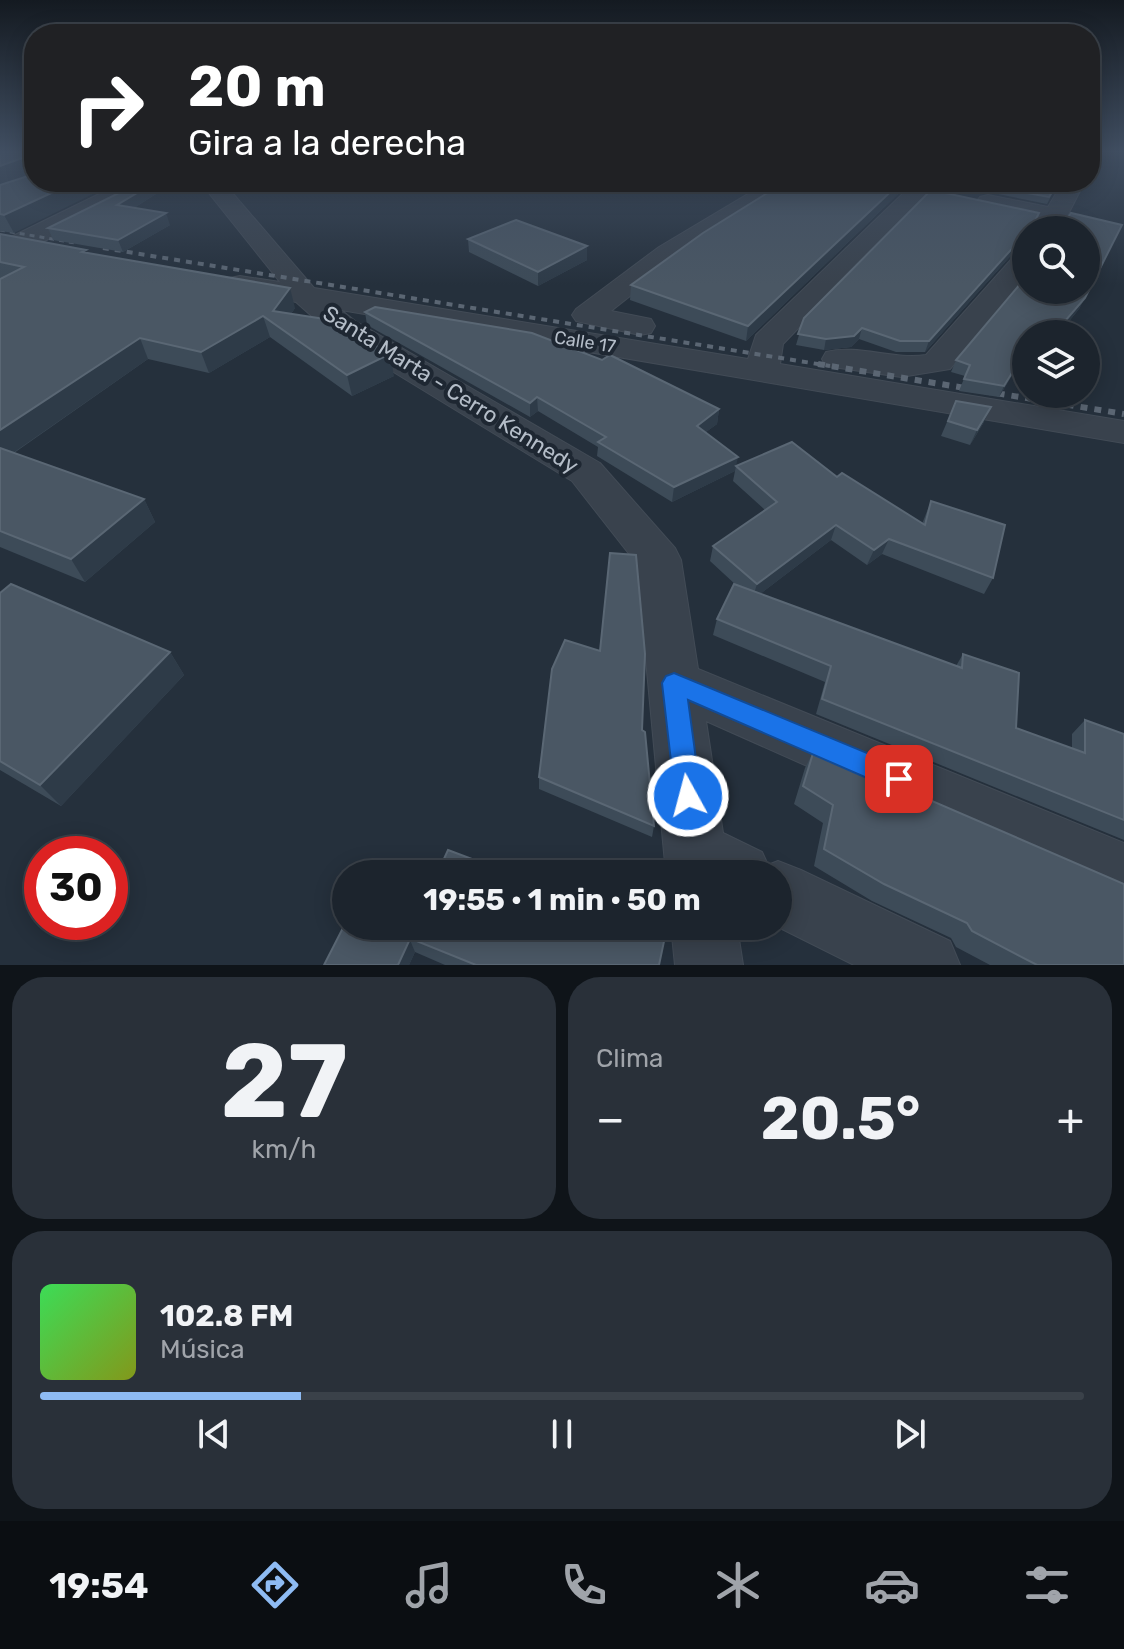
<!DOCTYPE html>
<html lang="es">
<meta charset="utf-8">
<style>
:root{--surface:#1c242d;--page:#293039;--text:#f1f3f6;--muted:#a0a4aa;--line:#3a4149;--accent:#8ebbf3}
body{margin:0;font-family:Rubik,sans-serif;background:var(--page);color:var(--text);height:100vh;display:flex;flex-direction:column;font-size:30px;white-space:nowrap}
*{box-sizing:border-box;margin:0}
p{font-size:26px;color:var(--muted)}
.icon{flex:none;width:44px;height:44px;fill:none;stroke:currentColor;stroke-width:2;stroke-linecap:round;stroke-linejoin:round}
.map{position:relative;height:965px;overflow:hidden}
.side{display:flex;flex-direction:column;gap:12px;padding:12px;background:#0f1419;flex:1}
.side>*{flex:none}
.top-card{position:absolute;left:24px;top:24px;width:1076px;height:168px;border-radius:32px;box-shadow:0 4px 20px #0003,0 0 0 2px var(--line);background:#202124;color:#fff;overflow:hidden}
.controls{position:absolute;left:1012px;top:216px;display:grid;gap:16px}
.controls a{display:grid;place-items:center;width:88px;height:88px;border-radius:50%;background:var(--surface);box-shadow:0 4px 20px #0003,0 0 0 2px var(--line);font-size:40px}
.speed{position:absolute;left:24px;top:836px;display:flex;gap:16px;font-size:40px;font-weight:700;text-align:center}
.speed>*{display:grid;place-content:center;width:104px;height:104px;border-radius:50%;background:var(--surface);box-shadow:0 4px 20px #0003,0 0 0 2px var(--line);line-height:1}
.speed .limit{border:12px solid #d22;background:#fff;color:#111}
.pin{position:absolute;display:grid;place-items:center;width:68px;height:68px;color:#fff;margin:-34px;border-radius:16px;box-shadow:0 4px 12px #0006}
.me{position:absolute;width:88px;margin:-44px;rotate:353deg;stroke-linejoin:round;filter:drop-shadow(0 0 6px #0008)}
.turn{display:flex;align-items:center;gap:28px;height:168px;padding:0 32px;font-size:36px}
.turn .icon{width:104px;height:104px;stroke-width:2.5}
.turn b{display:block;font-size:56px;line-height:68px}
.big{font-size:60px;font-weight:700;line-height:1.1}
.side .tile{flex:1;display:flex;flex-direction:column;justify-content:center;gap:12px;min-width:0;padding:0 28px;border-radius:32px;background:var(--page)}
.side .dial{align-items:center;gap:0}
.dial b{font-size:104px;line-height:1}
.song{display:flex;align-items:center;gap:24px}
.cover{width:96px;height:96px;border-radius:12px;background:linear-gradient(135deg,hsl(130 70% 55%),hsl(70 70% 35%))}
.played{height:8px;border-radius:4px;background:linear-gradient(90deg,var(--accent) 25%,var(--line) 25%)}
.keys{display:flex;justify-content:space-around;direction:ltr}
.heat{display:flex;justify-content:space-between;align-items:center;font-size:44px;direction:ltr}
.side .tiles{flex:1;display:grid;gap:12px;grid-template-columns:1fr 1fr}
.tile:last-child{grid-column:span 2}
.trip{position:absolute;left:332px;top:860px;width:460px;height:80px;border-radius:40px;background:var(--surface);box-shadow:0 4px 20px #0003,0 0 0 2px var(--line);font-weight:700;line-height:80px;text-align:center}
.dock{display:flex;height:128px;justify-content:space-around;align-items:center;background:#0b0e12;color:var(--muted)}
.dock .icon{width:56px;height:56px}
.dock .active{color:var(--accent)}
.dock b{font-size:36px;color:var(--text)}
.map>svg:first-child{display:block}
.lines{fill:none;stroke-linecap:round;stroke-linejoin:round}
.minor-casing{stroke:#424b56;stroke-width:2}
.minor{fill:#39424d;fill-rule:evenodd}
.rail-far2{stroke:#5b6673;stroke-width:3;stroke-dasharray:5 5;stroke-linecap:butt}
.rail-far1{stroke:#5b6673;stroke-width:4;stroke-dasharray:6 6;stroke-linecap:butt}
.rail{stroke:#5b6673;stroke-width:6;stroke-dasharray:7 7;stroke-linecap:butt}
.wall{fill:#3d4b58}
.shaded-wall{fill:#2e3b48}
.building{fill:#4a5764;stroke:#5a6774;stroke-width:2}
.route{fill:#1a73e8;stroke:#114b97;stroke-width:2}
.labels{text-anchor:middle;stroke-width:8;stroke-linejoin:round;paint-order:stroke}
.far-street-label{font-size:18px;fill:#b4bdc8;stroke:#1e2732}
.street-label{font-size:22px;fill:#b4bdc8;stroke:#1e2732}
</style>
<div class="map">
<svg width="1124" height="965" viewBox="0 0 1124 965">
<rect width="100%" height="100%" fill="#25303c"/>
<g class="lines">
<defs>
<g id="minor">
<polygon points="124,182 152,182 149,187 27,250 9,250 5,244 9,238"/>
<polygon points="200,182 223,182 314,288 748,359 756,335 915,182 939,182 783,344 780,364 1124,421 1124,443 341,310 355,321 600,463 675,548 681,560 698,669 1124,843 1124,907 706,721 723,833 762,852 768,865 778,861 801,870 950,941 960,965 854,965 776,926 778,874 666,874 637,564 572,481 333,335 296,302 230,290 226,284 230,278 240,276 280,282"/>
<polygon points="768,182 795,182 677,259 611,311 651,319 655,326 651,333 640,335 576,321 572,315 576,309 659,247"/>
<polygon points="1063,182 1078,182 1082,187 1060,230 1034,230 1040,220 980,207 976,202 980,197 988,195 1048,207"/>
<path d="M1026,252V277L950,369L901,377L826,366L822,359L826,352C858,344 893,360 926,355L1016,254Z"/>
<polygon points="671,926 737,926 743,965 675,965"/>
</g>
</defs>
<use href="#minor" class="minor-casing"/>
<use href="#minor" class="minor"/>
<polyline class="rail-far2" points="0,230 75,243"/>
<polyline class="rail-far1" points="103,248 830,366"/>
<polyline class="rail" points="818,364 1124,414"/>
</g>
<g class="wall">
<polygon points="0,150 34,150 34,182 14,233 0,231"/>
<polygon points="1058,182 1047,204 998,194 1000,188"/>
<polygon points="152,184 156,194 134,208 170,225 123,252 53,240 48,228"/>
<polygon points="931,190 1039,213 1036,221 1038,223 1064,223 1071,213 1122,225 1079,309 1061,331 1053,330 1049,334 1026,334 1026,352 999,397 959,391 965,376 951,372 956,360 1026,277 1026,290 1086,290 1086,230 1026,230 1026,250 1014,252 925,352 896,352 859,339 851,347 824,350 796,345 804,318"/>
<polygon points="900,192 746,341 630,300 631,285"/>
<polygon points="0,234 87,253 295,308 291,314 394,376 352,396 270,337 209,373 148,359 14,453 144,499 155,522 85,582 0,547"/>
<polygon points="468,239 587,246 587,260 538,286 469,252"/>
<polygon points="365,312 719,409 717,424 706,432 736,466 837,477 922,524 931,501 993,578 984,594 882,554 867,565 831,540 760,594 956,666 963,654 1016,728 1072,748 1072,734 1085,720 1124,734 1124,840 816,714 825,682 713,635 717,619 736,585 710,561 713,546 765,510 733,481 735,471 672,502 597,456 598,447 538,411 530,417 367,325"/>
<polygon points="956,401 984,422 970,445 941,436"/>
<polygon points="0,593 170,652 184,675 61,806 0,770"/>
<polygon points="642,730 654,826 652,837 539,789 539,777"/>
<polygon points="814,750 1124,965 990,965 956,947 951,938 872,901 814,866 823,823 794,804 805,768"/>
<polygon points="409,938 659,965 445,965 415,952 409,965 324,965"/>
</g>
<g class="shaded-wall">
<polygon points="25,157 33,173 0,186 0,166"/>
<polygon points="75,182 117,182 14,233 4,215"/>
<polygon points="901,182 903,182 900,192 746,341 748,326"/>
<polygon points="152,184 156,194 121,216 117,205"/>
<polygon points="166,213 170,225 123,252 118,240"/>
<polygon points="1122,225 1079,309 1061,331 1066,320"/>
<polygon points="1026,241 1026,250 1014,252 925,352 929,341 1018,242"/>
<polygon points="587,246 587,260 538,286 538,272"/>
<polygon points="290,288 295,308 281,328 273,311"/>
<polygon points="263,316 270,337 209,373 201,352"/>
<polygon points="1058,320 1049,334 1045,334"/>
<polygon points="862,328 859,339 851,347 824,350 826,339"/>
<polygon points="140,338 148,359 0,462 0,430"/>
<polygon points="1026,350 1026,352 999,397 1004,386"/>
<polygon points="390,354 394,376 352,396 347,375"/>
<polygon points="537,397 538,411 530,417 530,403"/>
<polygon points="991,407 984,422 970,445 977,430"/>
<polygon points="719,409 717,424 695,440 697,426"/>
<polygon points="738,457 735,471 672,502 674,487"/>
<polygon points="144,499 155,522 85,582 71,559"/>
<polygon points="836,525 831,540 752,600 757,584"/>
<polygon points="889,539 882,554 867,565 874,550"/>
<polygon points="170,652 184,675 61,806 40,785"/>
<polygon points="410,940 415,952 409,965 398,965"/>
</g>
<g class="building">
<polygon points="0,150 34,150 34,163 29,162 25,157 0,166"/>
<polygon points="34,174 34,182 75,182 4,215 0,214 0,185"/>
<polygon points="141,182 152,184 117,205 166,213 118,240 48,228"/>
<polygon points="785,182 901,182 748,326 631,285 703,233"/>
<polygon points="1006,182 1058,182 1049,197 1000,188"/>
<polygon points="931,190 1039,213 1035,221 1038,223 1064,223 1071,213 1122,225 1085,298 1066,320 1058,320 1045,334 1026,334 1026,350 1004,386 964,379 970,365 956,360 1026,277 1026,290 1086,290 1086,230 1026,230 1026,241 1018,242 929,341 900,341 862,328 854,336 826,339 798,334 804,318"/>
<polygon points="516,220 587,246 538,272 468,239"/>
<polygon points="0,234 86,250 82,252 290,288 273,311 331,320 390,354 347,375 263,316 201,352 140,338 0,430 0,279 24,267 0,262"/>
<polygon points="375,307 532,333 602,360 610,355 719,409 697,426 738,457 674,487 598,442 606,437 537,397 530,403 365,312"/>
<polygon points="956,401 991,407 977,430 948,421"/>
<polygon points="792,442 837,477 842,473 925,525 931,501 1005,525 993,578 889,539 874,550 836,525 757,584 713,546 777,502 736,466"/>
<polygon points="0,448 144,499 71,559 0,531"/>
<polygon points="610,553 636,555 645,654 642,730 645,732 654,826 539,777 552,669 565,640 600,651"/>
<polygon points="11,584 170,652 40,785 0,761 0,593"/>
<polygon points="734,584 962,668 963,654 1019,673 1016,728 1085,753 1085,720 1124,734 1124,820 822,699 831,666 717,619"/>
<polygon points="814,750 1124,884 1124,965 1037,965 972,931 967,923 884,884 824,849 833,805 803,786"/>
<polygon points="448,850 512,874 437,874"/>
<polygon points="346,922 346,926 380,926 410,939 398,965 324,965"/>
<polygon points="414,926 650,926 666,932 659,965 476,965 409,938"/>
</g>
<linearGradient id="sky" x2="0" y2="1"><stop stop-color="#141a21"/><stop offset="0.53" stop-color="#404e61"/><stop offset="1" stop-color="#404e61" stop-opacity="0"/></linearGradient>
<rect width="1124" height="285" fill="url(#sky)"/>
<polygon class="route" points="674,673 908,770 912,779 908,788 899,792 890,788 688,700 701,796 697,805 688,809 679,805 675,796 662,683 666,676"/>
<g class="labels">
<g class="far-street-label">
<text transform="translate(585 342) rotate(9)" y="6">Calle 17</text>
</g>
<g class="street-label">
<text transform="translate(451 389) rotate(32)" y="8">Santa Marta - Cerro Kennedy</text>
</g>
</g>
</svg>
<div class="controls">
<a><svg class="icon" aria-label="search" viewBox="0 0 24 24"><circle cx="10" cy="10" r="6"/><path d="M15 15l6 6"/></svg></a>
<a><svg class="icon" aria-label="layers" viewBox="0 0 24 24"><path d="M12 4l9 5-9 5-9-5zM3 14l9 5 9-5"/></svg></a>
</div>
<div class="speed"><div class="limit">30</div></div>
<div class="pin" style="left:899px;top:779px;background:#d93025"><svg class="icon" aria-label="arrive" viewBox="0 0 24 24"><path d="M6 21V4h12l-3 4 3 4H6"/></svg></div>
<svg class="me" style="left:688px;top:796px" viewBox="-20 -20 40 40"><circle r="17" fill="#1a73e8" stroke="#fff" stroke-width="3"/><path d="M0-11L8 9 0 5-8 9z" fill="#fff"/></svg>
<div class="trip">19:55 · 1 min · 50 m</div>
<div class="top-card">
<div class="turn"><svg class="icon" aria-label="right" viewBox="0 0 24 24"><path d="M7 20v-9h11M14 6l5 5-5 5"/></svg><div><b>20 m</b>Gira a la derecha</div></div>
</div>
</div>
<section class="side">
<div class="tiles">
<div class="tile dial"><b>27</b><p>km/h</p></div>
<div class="tile"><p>Clima</p>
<div class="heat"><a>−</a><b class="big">20.5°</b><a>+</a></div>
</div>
<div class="tile">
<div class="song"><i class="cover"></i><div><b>102.8 FM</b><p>Música</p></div></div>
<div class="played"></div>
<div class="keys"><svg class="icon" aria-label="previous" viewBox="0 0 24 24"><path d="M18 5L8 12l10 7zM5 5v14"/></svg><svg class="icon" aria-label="pause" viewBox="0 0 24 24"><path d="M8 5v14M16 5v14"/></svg><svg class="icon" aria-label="next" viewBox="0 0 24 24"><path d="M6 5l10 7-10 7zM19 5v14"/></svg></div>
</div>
</div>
</section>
<nav class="dock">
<b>19:54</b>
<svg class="icon active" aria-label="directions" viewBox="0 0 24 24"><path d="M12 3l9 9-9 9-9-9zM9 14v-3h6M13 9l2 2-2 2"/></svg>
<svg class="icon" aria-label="music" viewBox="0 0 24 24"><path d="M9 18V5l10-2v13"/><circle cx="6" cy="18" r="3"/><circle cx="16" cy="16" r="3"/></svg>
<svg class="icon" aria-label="phone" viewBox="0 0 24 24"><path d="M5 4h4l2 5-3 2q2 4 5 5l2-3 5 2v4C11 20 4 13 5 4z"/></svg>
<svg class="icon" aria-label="climate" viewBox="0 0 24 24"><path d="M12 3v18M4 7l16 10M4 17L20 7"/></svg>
<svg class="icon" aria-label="car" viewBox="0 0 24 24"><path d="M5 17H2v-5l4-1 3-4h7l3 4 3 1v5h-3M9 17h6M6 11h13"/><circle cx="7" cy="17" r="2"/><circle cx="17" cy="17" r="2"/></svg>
<svg class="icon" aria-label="filters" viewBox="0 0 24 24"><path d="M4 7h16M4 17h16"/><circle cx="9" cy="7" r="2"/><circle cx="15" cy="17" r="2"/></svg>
</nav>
